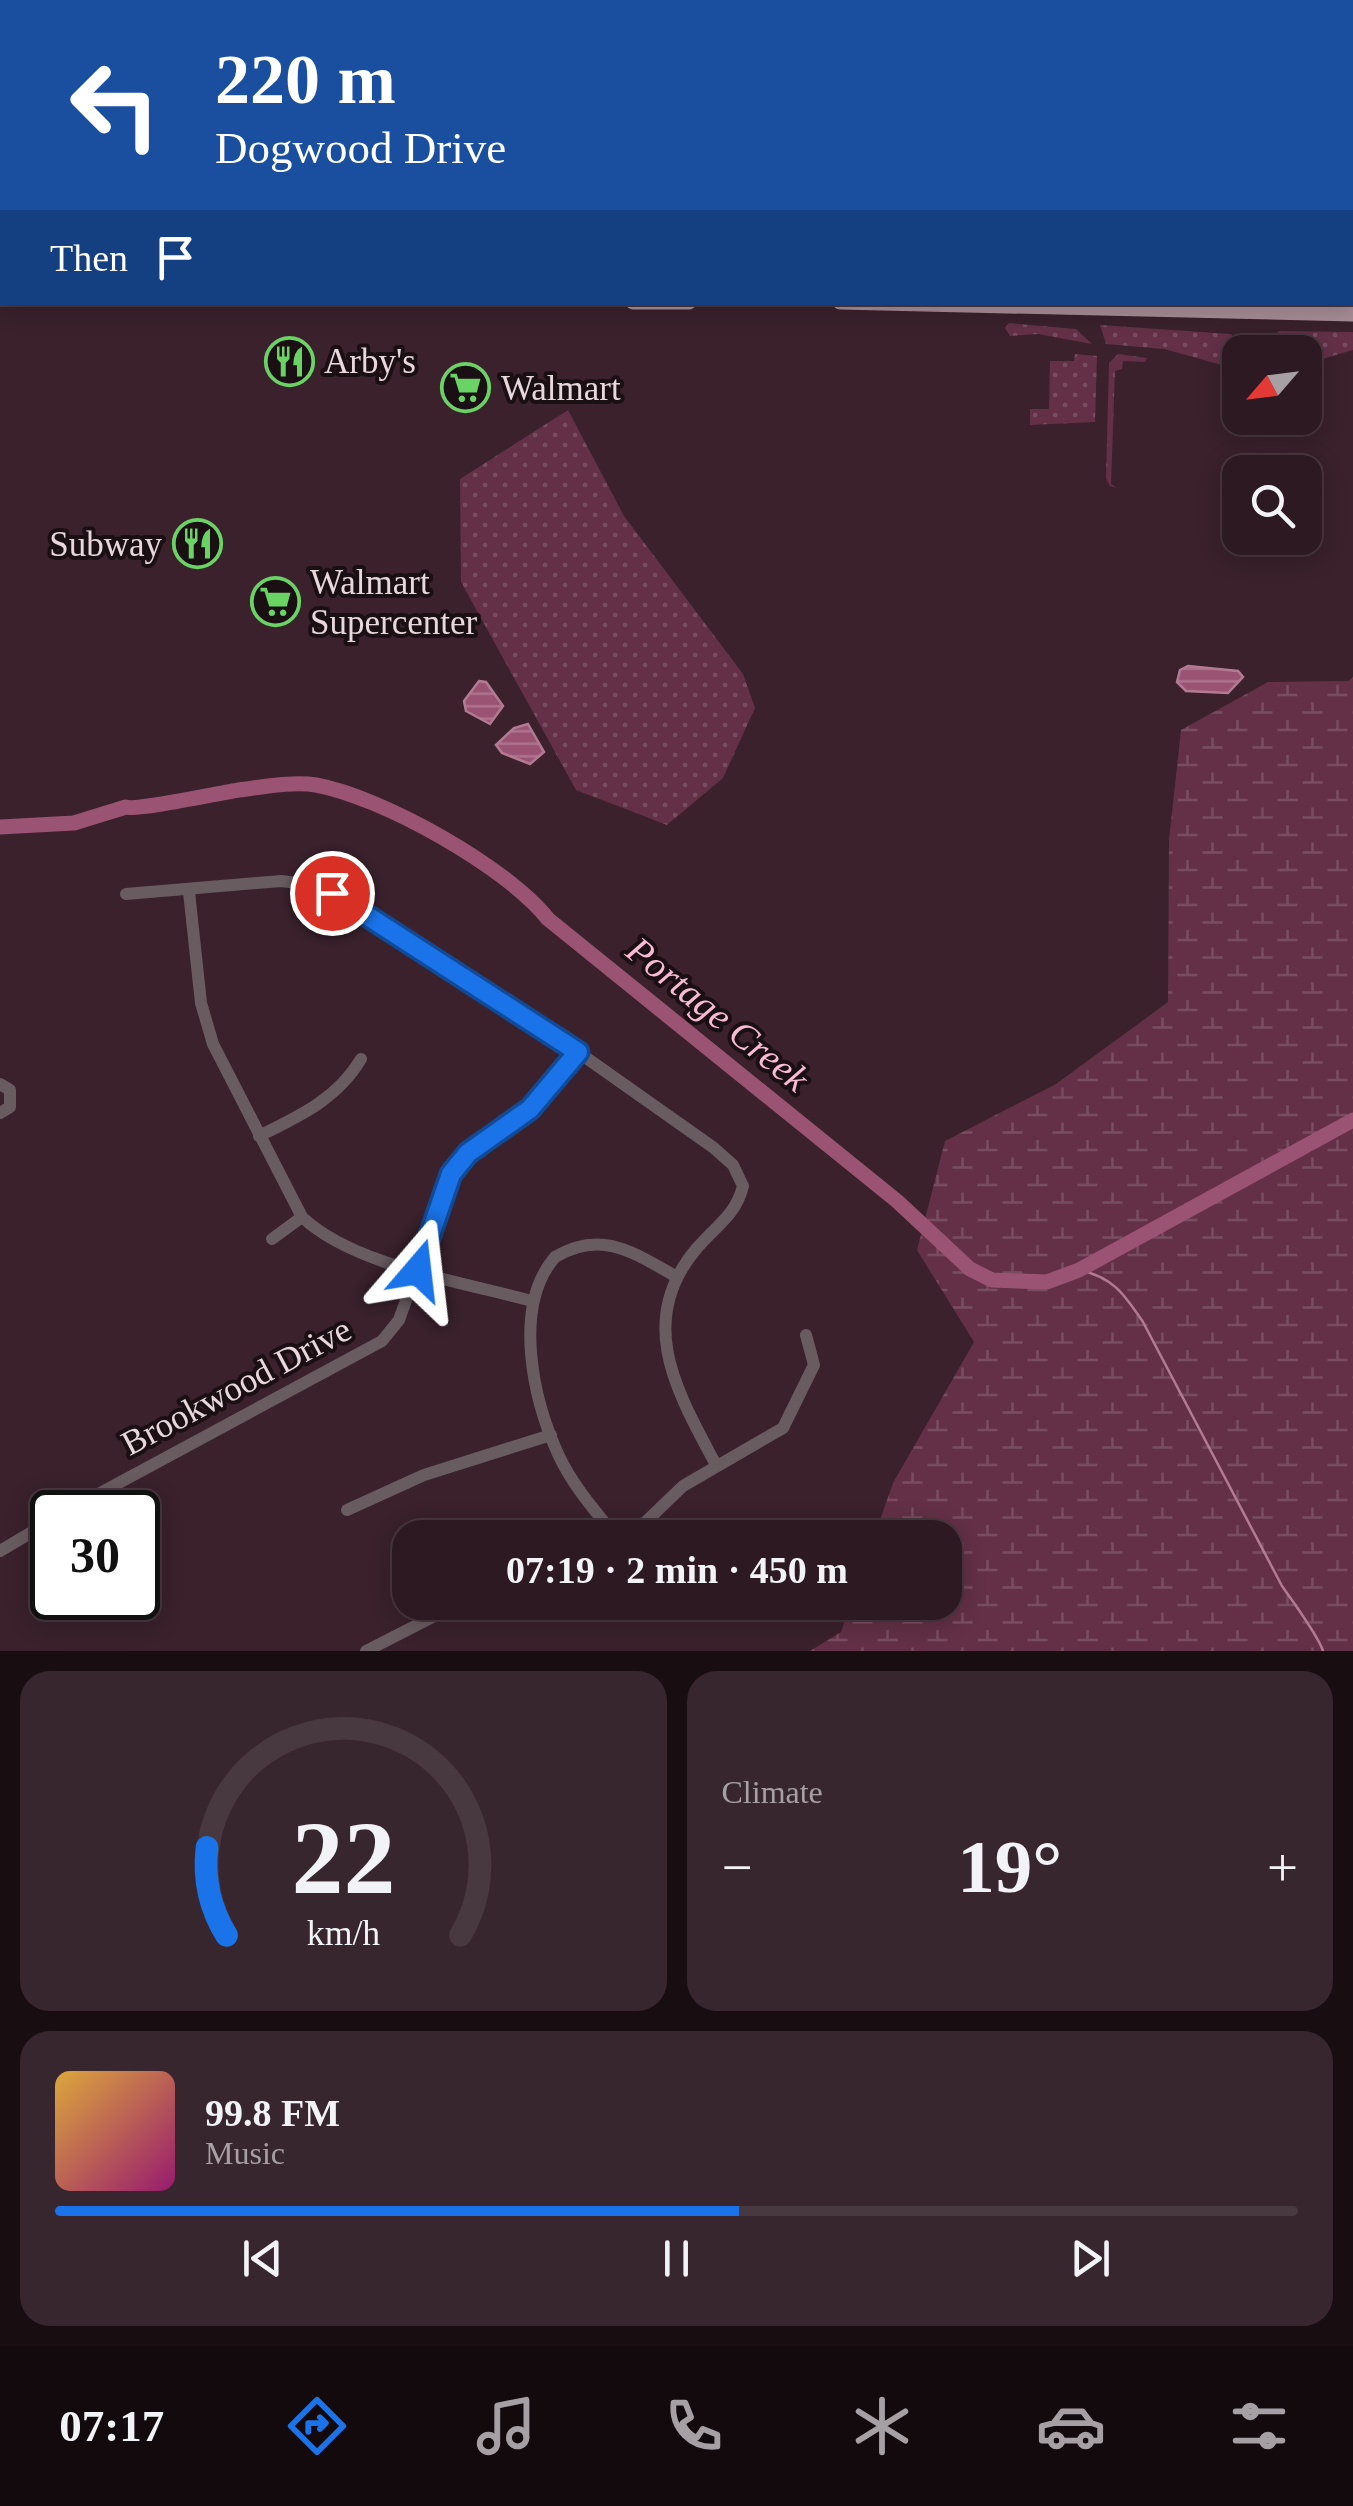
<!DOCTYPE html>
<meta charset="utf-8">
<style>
:root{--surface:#2c1921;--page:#38262e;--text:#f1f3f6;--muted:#a6a0a5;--line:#48383f;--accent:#1a73e8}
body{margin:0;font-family:"Times New Roman",serif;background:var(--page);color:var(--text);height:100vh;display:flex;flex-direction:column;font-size:38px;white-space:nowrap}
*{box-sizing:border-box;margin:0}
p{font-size:32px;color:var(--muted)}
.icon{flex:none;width:55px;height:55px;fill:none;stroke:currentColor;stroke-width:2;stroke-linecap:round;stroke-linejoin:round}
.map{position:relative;height:1651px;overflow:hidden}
.panel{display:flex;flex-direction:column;gap:20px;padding:20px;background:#180e12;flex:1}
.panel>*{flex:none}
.hud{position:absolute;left:0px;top:0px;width:1355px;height:305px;box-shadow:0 5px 25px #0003,0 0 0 2px var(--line);background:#1a4fa0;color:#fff;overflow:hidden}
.needle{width:65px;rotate:242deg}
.controls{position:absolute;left:1222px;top:335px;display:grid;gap:20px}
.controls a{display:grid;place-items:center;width:100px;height:100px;border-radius:20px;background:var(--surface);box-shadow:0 5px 25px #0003,0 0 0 2px var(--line);font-size:50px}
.speed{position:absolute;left:30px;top:1490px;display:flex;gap:20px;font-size:50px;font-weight:700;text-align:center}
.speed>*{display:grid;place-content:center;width:130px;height:130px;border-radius:50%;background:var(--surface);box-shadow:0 5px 25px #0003,0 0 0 2px var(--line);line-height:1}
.speed .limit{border:5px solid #111;border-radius:15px;background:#fff;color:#111}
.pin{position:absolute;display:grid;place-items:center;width:85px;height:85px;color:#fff;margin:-42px;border:5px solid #fff;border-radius:50%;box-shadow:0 2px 10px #0007}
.me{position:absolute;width:110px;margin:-55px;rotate:17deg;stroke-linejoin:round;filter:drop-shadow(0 0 8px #0008)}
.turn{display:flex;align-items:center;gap:35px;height:210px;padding:0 50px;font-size:45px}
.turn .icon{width:130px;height:130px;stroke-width:2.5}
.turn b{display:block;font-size:70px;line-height:85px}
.then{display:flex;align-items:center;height:95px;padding:0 50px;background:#0003;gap:20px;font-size:38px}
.big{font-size:75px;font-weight:800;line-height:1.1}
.panel .tile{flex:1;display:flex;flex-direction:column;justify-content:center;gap:15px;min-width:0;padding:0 35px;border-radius:30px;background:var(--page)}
.panel .dial{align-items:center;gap:0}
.dial svg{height:260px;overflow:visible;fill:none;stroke:var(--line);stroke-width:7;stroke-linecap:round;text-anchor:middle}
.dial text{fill:var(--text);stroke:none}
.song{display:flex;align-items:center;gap:30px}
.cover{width:120px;height:120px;border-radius:15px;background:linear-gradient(135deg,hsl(40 70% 55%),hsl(320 70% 35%))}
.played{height:10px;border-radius:5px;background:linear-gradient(90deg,var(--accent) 55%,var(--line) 55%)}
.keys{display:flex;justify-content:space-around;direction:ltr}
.heat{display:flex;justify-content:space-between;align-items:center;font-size:55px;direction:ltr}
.panel .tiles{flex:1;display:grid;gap:20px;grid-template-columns:1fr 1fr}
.tile:last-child{grid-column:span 2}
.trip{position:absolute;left:392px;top:1520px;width:570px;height:100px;border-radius:30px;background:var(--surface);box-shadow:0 5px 25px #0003,0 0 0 2px var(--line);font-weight:800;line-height:100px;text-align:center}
.tabs{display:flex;height:160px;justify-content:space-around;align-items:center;background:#120a0d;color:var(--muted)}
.tabs .icon{width:70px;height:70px}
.tabs .active{color:var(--accent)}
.tabs b{font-size:45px;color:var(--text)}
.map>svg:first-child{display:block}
.grass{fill:url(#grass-dots)}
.wetland{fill:url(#wetland-marsh)}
.water{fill:url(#water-rules);stroke:#b27b93;stroke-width:2.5}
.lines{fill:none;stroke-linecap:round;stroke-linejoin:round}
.stream{stroke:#b27b93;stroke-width:2.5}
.river{stroke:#9b5373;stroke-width:15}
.minor{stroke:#695c61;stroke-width:12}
.major{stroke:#a78d97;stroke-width:15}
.rail-casing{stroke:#9e8991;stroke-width:6}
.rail{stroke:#1a0f13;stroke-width:2.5;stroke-dasharray:8;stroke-linecap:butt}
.route-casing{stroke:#114b97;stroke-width:25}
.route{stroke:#1a73e8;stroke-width:18}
.labels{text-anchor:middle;stroke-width:8;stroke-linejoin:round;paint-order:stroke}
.poi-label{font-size:35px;fill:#e8d7dd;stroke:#1a0f13;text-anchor:start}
.street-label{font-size:35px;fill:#e8d7dd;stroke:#1a0f13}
.water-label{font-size:38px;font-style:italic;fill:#f9bad4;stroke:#1a0f13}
</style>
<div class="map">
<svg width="1353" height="1651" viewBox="0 0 1353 1651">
<defs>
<pattern id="grass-dots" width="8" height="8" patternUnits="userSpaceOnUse" patternTransform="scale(2.5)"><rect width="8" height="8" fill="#633047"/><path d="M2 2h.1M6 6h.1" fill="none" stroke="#794d61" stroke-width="1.8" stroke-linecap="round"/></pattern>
<pattern id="wetland-marsh" width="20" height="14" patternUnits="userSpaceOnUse" patternTransform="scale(2.5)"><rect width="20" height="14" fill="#633047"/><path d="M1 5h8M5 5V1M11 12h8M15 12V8" fill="none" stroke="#794d61"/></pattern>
<pattern id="water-rules" width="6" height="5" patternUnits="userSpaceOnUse" patternTransform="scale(2.5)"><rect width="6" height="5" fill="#9b5373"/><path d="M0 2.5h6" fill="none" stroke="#ae738d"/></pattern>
</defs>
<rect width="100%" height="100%" fill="#3a212c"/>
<g class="grass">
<polygon points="1009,323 1076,329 1092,344 1038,334 1010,336 1005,328"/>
<polygon points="1100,325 1231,334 1241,345 1240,361 1229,367 1164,349 1106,344"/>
<polygon points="1279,331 1353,332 1353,350 1305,364 1305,352 1269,352 1270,339"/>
<polygon points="1075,354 1097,356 1095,422 1030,425 1030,409 1049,409 1050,361 1074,361"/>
<polygon points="1118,354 1147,358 1145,362 1123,361 1122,369 1115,371 1111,484 1117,488 1110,486 1106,478 1109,363"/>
<polygon points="568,410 624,516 743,674 755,708 723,778 667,825 576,790 461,582 460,479"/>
</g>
<polygon class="wetland" points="1353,677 1353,1651 810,1651 841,1632 851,1603 945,1602 945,1538 874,1537 893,1483 974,1342 917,1250 945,1141 1056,1084 1168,1002 1169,840 1181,730 1268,682 1348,681"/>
<g class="water">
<polygon points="1188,666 1238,671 1243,677 1228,693 1186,691 1177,682 1180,670"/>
<polygon points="479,681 486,682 503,706 490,724 466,711 464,701"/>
<polygon points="528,724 544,752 530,764 502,753 496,745 514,728"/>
</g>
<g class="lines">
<path class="stream" d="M1079,1270C1113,1277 1124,1294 1143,1322L1282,1586C1292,1600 1319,1637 1323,1651"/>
<path class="river" d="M0,827L74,823L126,807C137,811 219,793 239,790C263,787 293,781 316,785C382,797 507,867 548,919L897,1201L970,1269L992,1280L1047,1282L1079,1270L1353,1120"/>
<g class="minor">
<polyline points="229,0 230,2"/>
<polyline points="321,2 326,0"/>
<polyline points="588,2 593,0"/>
<polyline points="1140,2 1145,0"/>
<path d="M189,892L201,1003L213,1044L302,1217C354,1266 463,1282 532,1301"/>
<path d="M126,894L281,881L314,885L578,1052L714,1148L733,1165L743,1186C736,1215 716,1226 697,1248C634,1322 678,1393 716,1465"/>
<polyline points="0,1084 10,1090 10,1107 0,1113"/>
<path d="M259,1136C300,1116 337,1099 361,1059"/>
<polyline points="272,1239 302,1217"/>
<polyline points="347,1510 424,1475 551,1435"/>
<polyline points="65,1512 382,1341 399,1320 451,1174 477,1145 529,1109 578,1052"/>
<path d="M617,1538C596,1512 573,1486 559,1456C533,1400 512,1307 555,1257C602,1229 634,1253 677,1277"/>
<polyline points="629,1538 683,1486 783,1428 814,1365 806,1335"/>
<polyline points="0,1551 52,1520"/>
<polyline points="366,1651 462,1602"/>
</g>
<g class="major">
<polyline points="0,271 2,271"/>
<polyline points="0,287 2,287"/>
<polyline points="633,302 689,302"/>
<polyline points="840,302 1353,314"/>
</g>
<defs>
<g id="rail">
<polyline points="0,254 2,254"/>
<polyline points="1352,291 1353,291"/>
</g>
</defs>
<use href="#rail" class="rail-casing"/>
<use href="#rail" class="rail"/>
</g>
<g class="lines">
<defs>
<polyline id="route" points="332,893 578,1052 530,1109 468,1153 451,1174 418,1270"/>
</defs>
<use href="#route" class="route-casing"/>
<use href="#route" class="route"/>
</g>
<defs>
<symbol id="restaurant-ring" viewBox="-11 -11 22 22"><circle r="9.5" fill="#1a0f13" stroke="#69d464" stroke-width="1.5"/><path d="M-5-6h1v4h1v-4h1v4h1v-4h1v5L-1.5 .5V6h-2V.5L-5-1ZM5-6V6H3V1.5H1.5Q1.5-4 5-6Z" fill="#69d464"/></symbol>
<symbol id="supermarket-ring" viewBox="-11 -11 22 22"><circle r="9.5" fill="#1a0f13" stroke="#69d464" stroke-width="1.5"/><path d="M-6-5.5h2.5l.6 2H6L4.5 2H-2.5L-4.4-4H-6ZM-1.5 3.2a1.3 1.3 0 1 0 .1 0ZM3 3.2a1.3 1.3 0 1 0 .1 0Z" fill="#69d464"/></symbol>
</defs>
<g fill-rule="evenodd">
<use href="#restaurant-ring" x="262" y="334" width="55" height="55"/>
<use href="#supermarket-ring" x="438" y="360" width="55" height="55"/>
<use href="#restaurant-ring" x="170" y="516" width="55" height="55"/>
<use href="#supermarket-ring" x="248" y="574" width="55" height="55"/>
</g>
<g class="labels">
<g class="poi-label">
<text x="324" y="373">Arby's</text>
<text x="501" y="400">Walmart</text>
<text x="162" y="556" text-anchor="end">Subway</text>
<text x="310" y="594">Walmart<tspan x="310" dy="40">Supercenter</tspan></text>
</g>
<g class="street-label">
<text transform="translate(236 1386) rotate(-28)" y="12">Brookwood Drive</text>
</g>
<g class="water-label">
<text transform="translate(718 1014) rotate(39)" y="13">Portage Creek</text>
</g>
</g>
</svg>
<div class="controls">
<a><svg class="needle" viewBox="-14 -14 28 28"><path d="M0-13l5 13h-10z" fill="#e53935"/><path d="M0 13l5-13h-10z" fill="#a6a0a5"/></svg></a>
<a><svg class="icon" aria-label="search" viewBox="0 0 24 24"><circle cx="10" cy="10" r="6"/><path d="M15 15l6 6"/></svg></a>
</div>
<div class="speed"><div class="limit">30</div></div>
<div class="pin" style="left:332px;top:893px;background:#d93025"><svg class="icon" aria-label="arrive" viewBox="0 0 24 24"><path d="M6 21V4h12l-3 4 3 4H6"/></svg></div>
<svg class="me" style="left:418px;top:1270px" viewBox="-20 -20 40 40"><path d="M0-17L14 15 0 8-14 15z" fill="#1a73e8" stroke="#fff" stroke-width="4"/></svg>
<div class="trip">07:19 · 2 min · 450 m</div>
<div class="hud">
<div class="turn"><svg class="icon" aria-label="left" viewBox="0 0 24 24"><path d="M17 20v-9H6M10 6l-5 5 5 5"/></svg><div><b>220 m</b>Dogwood Drive</div></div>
<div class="then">Then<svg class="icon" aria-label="arrive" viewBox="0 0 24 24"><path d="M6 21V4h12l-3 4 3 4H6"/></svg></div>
</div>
</div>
<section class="panel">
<div class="tiles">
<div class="tile dial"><svg viewBox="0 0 100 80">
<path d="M14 69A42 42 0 1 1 86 69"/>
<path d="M14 69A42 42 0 0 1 8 42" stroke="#1a73e8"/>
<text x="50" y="56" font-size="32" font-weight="700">22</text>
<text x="50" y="72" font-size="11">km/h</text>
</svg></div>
<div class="tile"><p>Climate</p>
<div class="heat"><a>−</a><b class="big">19°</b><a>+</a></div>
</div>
<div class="tile">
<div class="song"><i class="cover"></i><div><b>99.8 FM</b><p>Music</p></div></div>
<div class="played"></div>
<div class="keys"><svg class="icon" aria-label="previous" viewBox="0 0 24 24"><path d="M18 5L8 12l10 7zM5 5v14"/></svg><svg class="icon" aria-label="pause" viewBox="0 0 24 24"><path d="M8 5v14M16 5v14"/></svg><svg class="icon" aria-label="next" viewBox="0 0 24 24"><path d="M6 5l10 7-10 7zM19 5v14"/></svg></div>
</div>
</div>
</section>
<nav class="tabs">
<b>07:17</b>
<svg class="icon active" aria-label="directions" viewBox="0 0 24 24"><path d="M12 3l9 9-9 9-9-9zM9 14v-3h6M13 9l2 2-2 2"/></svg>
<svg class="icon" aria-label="music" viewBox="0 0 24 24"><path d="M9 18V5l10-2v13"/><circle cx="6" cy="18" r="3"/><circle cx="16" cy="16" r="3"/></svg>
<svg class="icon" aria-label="phone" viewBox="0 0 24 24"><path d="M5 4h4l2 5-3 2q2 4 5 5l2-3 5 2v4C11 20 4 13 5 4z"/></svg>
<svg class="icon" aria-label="climate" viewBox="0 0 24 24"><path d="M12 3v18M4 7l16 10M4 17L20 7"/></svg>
<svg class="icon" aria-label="car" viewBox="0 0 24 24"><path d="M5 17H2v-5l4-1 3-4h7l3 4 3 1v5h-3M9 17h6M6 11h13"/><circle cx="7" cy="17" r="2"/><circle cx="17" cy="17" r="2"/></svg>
<svg class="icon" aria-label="filters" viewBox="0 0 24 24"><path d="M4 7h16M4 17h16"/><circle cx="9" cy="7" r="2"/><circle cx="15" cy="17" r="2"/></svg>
</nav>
